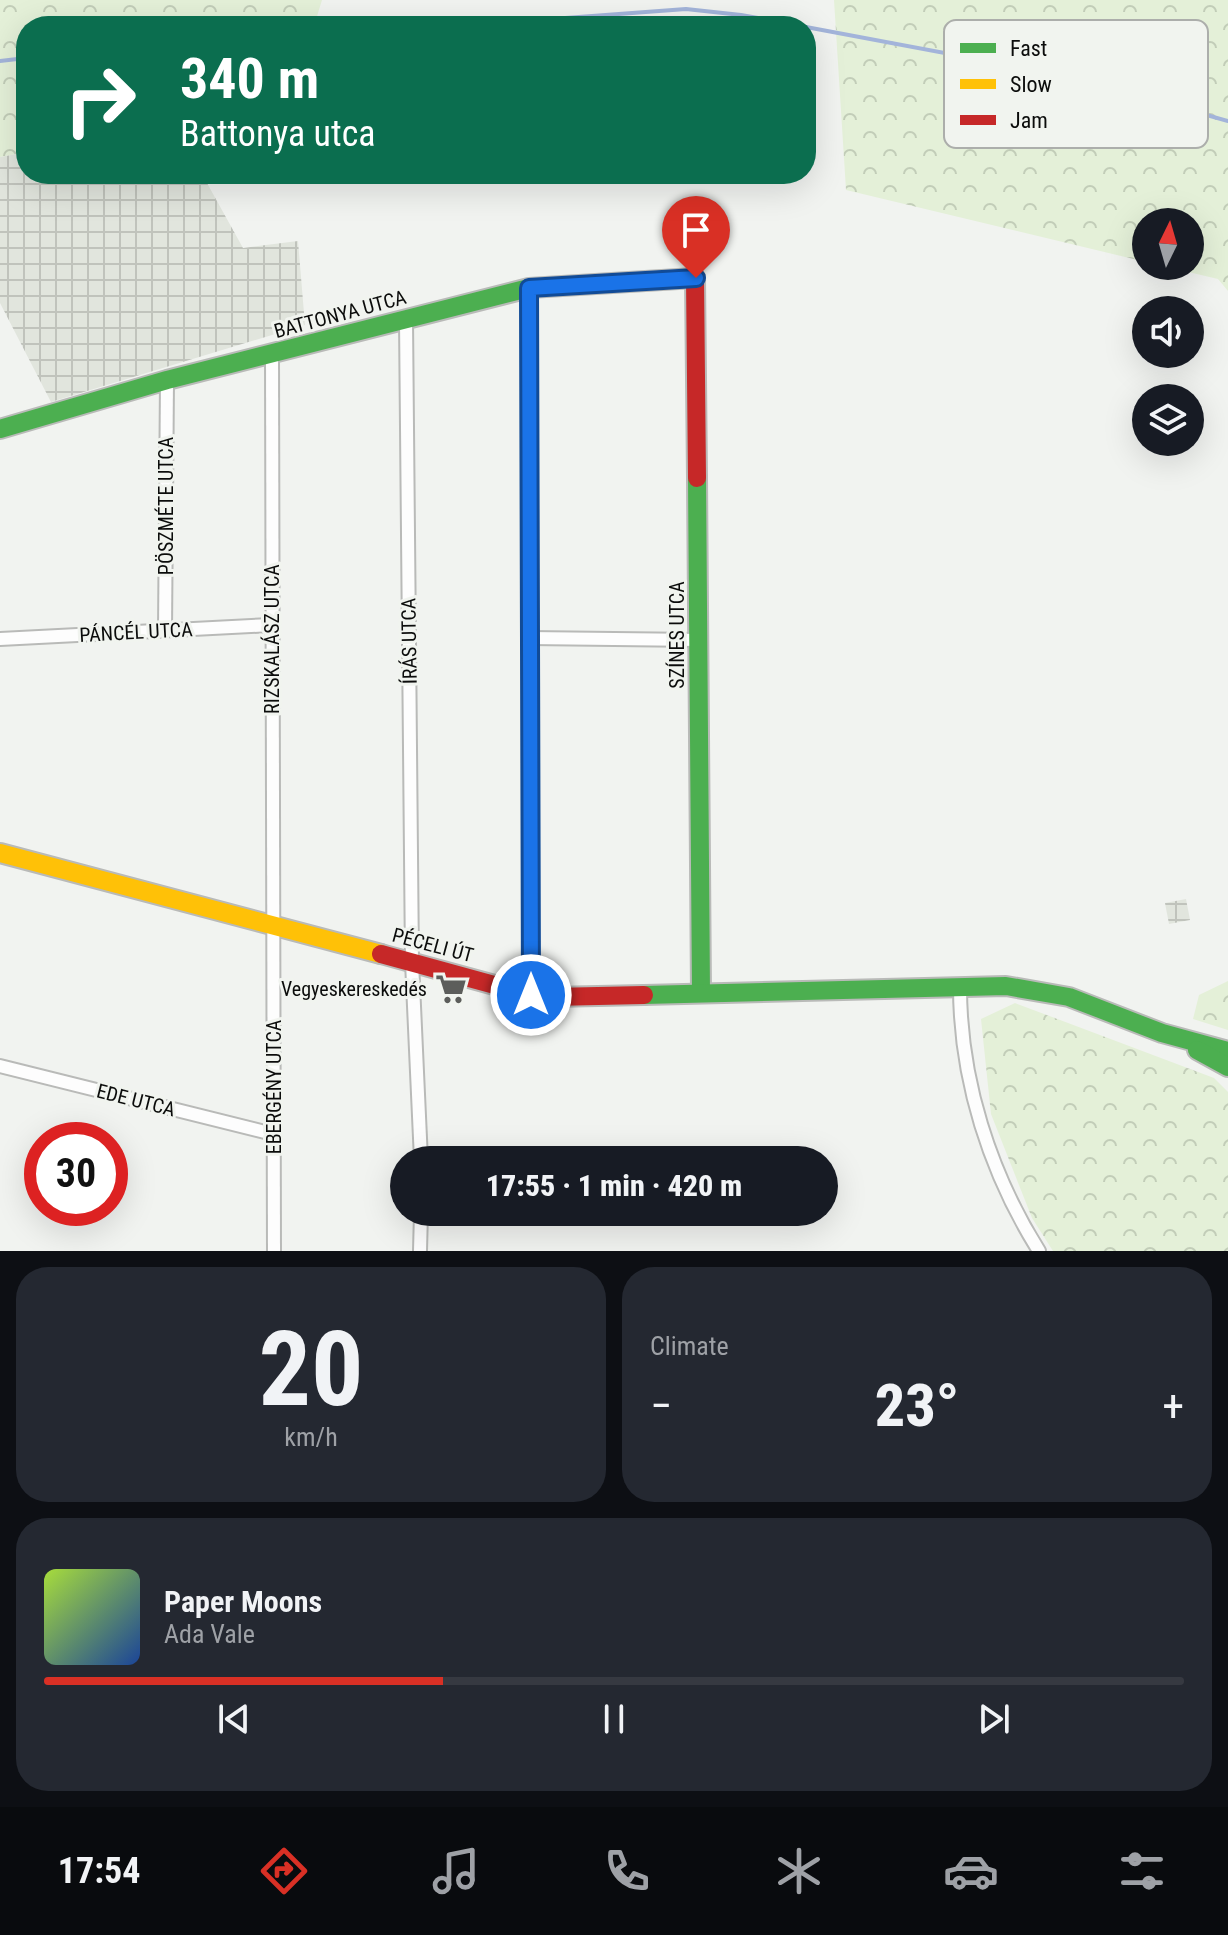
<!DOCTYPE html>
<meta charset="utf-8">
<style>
:root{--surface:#171b24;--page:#242831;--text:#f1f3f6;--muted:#9ea1a6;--line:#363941;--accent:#d93025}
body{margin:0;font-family:"Roboto Condensed",sans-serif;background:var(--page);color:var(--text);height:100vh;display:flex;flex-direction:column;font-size:30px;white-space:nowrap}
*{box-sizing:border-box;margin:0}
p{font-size:26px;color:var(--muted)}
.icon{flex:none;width:44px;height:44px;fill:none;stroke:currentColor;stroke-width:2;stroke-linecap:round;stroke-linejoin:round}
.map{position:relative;height:1251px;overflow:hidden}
.side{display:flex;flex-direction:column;gap:16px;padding:16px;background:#0d0f14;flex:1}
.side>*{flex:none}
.hud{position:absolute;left:16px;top:16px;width:800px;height:168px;border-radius:32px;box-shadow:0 8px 32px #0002;background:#0b6e4f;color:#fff;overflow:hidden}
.needle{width:52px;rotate:5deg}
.controls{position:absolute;left:1132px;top:208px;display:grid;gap:16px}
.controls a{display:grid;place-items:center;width:72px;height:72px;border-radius:50%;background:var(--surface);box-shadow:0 8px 32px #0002;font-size:40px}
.speed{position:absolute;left:24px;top:1122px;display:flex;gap:16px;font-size:40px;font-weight:700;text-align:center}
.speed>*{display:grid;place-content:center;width:104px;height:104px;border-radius:50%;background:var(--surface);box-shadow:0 8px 32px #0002;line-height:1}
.speed .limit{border:12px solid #d22;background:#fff;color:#111}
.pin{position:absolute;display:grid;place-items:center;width:68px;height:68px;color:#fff;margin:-82px -34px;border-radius:50% 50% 50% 0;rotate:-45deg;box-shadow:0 0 8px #0007}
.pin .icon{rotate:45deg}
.me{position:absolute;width:88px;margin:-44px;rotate:0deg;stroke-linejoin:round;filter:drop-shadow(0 0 6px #0008)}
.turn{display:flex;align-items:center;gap:28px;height:168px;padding:0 32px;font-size:36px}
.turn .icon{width:104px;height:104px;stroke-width:2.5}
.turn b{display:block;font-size:56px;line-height:68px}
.big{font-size:60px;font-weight:800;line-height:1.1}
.side .tile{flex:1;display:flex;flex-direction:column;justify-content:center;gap:12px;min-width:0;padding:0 28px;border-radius:32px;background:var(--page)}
.side .dial{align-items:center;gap:0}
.dial b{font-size:104px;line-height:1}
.song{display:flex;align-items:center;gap:24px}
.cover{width:96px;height:96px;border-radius:12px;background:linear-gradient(135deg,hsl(80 70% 55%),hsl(220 70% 35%))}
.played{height:8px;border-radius:4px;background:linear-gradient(90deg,var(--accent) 35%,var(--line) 35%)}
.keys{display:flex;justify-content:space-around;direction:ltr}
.heat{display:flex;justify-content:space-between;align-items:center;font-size:44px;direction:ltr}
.side .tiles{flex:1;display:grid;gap:16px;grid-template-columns:1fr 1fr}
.tile:last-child{grid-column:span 2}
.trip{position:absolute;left:390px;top:1146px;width:448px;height:80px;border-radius:40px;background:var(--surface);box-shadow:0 8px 32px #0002;font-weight:800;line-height:80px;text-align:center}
.tab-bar{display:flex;height:128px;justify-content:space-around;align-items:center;background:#090b0e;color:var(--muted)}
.tab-bar .icon{width:56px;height:56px}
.tab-bar .current{color:var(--accent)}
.tab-bar b{font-size:36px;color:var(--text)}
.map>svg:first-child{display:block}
.industrial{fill:url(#industrial-grid)}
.forest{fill:url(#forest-crowns)}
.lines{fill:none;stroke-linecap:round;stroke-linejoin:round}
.stream{stroke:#a3b4da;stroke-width:4}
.street-casing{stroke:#b9bab8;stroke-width:16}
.fast-casing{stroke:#b9bab8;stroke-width:22}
.slow-casing{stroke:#b9bab8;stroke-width:22}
.jam-casing{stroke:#b9bab8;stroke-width:22}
.street{stroke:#fdfdfd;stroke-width:12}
.fast{stroke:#4caf50;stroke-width:18}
.slow{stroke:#ffc107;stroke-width:18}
.jam{stroke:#c62828;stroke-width:18}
.route-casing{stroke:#114b97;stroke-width:20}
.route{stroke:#1a73e8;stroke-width:14}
.labels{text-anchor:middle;stroke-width:6;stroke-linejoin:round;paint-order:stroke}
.street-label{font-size:20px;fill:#0b0c0b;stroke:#f1f4ef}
.poi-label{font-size:20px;fill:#0b0c0b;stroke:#f1f4ef;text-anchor:end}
.key{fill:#f1f4ef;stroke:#acaeab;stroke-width:2}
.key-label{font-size:22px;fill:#0b0c0b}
</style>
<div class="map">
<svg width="1228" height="1251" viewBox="0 0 1228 1251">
<defs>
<pattern id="industrial-grid" width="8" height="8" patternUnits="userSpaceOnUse" patternTransform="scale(2)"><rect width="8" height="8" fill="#e1e5dd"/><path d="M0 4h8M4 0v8" fill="none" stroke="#c0c3bc"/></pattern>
<pattern id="forest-crowns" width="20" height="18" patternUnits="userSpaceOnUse" patternTransform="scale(2)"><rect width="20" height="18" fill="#e4f0d8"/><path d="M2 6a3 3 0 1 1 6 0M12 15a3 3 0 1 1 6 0" fill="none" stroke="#c2cdb8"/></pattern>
</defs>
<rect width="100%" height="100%" fill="#f1f3f0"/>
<g class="industrial">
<polygon points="26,152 26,174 202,174 243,248 298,241 305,325 51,402 0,303 0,157"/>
<polygon points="1186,899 1190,920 1169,924 1165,903"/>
</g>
<g class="forest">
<polygon points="0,0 322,0 314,26 26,26 26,152 0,157"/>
<polygon points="834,0 1228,0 1228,291 1218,279 1163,266 1190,266 1190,222 1146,222 1146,262 846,190"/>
<polygon points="1228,981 1228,1030 1193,1019 1199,995"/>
<polygon points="1015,1003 1214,1078 1228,1092 1228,1251 1053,1251 1032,1218 991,1114 981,1019"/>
</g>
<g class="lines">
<g class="stream">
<polyline points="458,26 686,9 741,15 803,26"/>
<polyline points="806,27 1030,69 1125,92 1228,121"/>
<polyline points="0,61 26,58"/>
</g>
<defs>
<g id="street">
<polyline points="529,288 531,995"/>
<polyline points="406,320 412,962 421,1160"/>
<polyline points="272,355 274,1251"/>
<polyline points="165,631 167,380"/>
<polyline points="529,638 699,640"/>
<polyline points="0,639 271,625"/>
<path d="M960,987C960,1080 990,1173 1039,1251"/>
<polyline points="0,1066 273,1134"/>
<polyline points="420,1251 421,1212"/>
</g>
<g id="fast">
<polyline points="0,429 167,380 529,288 695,278"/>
<polyline points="697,478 701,993"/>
<polyline points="644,995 1006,986 1069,997 1162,1033 1228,1051"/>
<polyline points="1197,1050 1228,1067"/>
</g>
<polyline id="slow" points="0,853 381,954"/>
<g id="jam">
<polyline points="695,278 697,478"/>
<polyline points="381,954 531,995 552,997 644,995"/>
</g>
</defs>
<use href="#street" class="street-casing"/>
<use href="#fast" class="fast-casing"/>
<use href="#slow" class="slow-casing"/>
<use href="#jam" class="jam-casing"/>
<use href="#street" class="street"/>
<use href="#fast" class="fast"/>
<use href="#slow" class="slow"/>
<use href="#jam" class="jam"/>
</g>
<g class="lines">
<defs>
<polyline id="route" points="531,995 529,288 696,278"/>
</defs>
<use href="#route" class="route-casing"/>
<use href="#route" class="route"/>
</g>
<defs>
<symbol id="supermarket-bare" viewBox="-9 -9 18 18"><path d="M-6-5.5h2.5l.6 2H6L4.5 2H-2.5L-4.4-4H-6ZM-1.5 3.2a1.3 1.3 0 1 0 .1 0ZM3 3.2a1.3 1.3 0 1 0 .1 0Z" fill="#5c5d5b" stroke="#f1f4ef" stroke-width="2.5" paint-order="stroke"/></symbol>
</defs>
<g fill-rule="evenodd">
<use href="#supermarket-bare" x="429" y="967" width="44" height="44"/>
</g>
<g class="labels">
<g class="street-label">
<text transform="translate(340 314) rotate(-15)" y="7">BATTONYA UTCA</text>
<text transform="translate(166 506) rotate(-90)" y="7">PÖSZMÉTE UTCA</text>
<text transform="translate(136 632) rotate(-3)" y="7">PÁNCÉL UTCA</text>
<text transform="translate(677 635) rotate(-90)" y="7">SZÍNES UTCA</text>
<text transform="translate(272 639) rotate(-90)" y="7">RIZSKALÁSZ UTCA</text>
<text transform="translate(409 641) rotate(-91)" y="7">ÍRÁS UTCA</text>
<text transform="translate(433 945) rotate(15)" y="7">PÉCELI ÚT</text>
<text transform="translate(274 1087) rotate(-90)" y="7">EBERGÉNY UTCA</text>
<text transform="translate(136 1100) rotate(14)" y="7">EDE UTCA</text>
</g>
<g class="poi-label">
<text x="427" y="996">Vegyeskereskedés</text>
</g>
</g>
<rect x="944" y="20" width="264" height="128" rx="12" class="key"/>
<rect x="960" y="43" width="36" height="10" fill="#4caf50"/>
<rect x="960" y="79" width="36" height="10" fill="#ffc107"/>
<rect x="960" y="115" width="36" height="10" fill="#c62828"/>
<g class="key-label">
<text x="1010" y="56">Fast</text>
<text x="1010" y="92">Slow</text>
<text x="1010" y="128">Jam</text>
</g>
</svg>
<div class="controls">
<a><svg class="needle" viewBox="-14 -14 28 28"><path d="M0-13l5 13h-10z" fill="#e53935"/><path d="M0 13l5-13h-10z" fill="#9ea1a6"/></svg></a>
<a><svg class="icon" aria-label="sound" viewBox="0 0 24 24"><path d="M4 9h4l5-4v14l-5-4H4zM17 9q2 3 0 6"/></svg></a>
<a><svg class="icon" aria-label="layers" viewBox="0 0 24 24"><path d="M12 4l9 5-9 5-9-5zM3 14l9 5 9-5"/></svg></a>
</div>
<div class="speed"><div class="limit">30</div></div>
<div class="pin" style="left:696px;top:278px;background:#d93025"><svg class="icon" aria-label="arrive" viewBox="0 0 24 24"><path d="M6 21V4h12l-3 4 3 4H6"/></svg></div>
<svg class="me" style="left:531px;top:995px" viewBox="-20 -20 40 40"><circle r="17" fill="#1a73e8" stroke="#fff" stroke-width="3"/><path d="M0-11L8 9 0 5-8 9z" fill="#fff"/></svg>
<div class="trip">17:55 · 1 min · 420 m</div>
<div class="hud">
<div class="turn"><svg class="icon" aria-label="right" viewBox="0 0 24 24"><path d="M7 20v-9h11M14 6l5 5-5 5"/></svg><div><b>340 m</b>Battonya utca</div></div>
</div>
</div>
<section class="side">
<div class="tiles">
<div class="tile dial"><b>20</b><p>km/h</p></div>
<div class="tile"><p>Climate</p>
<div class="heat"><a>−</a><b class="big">23°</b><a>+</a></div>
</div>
<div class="tile">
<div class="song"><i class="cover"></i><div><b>Paper Moons</b><p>Ada Vale</p></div></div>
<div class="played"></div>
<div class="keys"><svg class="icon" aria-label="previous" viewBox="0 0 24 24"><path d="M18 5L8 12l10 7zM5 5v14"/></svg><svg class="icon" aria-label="pause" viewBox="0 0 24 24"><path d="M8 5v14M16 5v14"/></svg><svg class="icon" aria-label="next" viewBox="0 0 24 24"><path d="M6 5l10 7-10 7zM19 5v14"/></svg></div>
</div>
</div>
</section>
<nav class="tab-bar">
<b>17:54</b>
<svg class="icon current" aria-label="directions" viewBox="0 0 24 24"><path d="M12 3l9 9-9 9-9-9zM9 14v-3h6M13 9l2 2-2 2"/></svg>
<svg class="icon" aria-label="music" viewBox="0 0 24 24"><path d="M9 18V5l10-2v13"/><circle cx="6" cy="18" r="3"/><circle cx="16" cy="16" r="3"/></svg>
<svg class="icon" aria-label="phone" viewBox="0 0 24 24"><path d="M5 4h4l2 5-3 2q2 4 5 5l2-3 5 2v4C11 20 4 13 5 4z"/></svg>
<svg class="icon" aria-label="climate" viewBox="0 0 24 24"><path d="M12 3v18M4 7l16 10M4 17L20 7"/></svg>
<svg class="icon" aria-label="car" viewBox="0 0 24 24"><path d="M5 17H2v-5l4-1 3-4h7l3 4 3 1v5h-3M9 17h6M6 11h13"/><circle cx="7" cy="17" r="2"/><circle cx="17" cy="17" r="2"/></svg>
<svg class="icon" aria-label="filters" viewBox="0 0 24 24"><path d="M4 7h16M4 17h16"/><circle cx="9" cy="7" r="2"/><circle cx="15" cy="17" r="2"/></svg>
</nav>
